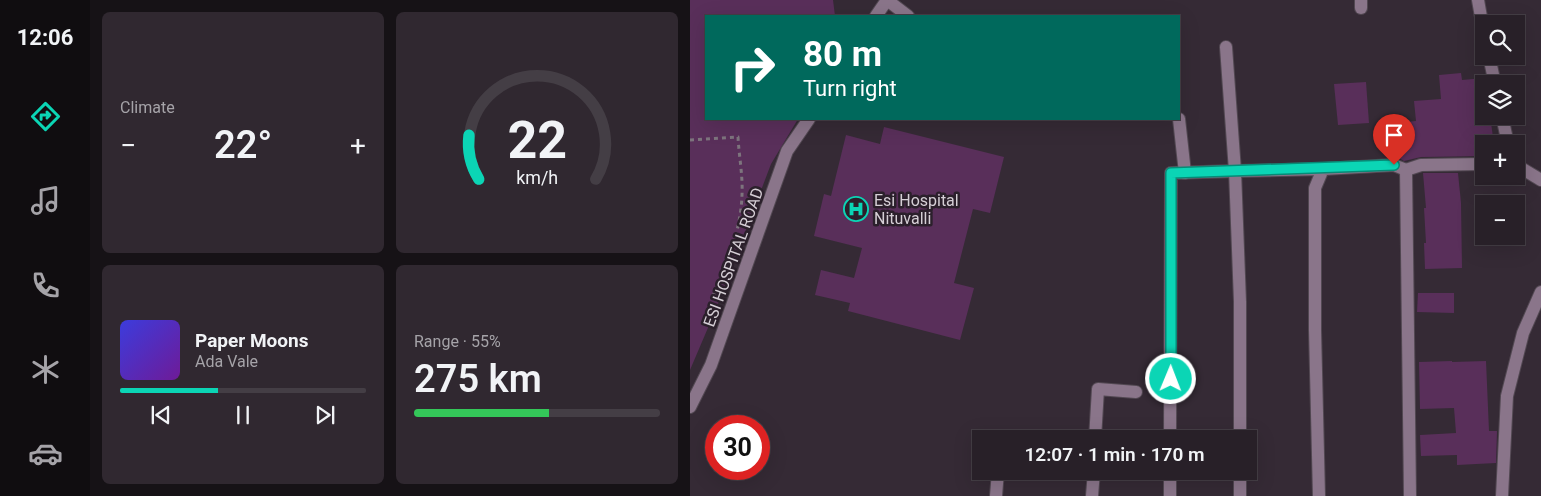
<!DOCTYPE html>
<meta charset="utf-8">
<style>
:root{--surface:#282028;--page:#302830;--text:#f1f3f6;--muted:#a5a3a8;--line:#443e45;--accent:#0bd5b5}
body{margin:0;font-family:Roboto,sans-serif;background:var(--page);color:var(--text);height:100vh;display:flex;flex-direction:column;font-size:19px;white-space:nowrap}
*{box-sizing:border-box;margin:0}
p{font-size:16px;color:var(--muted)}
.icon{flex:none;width:28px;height:28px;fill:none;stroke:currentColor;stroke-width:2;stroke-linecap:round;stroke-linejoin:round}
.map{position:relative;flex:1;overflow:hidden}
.panel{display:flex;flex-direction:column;gap:12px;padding:12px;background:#161216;width:600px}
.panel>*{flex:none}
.top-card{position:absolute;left:15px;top:15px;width:475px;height:105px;border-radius:0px;box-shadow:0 5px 20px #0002,0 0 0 1px var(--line);background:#00695c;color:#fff;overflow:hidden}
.buttons{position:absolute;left:785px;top:15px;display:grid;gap:10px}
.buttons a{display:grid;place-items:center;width:50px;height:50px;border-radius:0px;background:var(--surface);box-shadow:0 5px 20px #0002,0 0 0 1px var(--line);font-size:25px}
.speed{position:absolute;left:15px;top:415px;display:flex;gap:10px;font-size:25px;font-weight:700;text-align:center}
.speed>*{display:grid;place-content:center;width:65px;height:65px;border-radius:50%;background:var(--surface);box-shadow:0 5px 20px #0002,0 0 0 1px var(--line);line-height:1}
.speed .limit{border:8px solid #d22;background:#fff;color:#111}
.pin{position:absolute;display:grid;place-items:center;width:42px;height:42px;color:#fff;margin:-51px -21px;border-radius:50% 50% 50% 0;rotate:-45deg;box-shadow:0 0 5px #0007}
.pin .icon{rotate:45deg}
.me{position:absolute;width:55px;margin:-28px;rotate:1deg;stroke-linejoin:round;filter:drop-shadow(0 0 4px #0008)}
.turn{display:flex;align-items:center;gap:18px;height:105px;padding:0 15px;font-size:22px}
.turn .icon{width:65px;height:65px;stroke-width:2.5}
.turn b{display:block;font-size:35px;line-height:42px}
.big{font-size:38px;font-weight:600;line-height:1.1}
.panel .widget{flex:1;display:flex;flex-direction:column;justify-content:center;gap:8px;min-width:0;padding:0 18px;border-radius:8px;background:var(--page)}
.panel .dial{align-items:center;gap:0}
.dial svg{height:130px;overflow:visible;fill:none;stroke:var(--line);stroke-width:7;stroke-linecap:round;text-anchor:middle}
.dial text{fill:var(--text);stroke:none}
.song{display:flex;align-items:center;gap:15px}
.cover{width:60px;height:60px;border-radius:8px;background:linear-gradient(135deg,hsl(240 70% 55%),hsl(280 70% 35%))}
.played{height:5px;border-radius:2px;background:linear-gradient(90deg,var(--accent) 40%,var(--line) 40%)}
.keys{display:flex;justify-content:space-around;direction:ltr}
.heat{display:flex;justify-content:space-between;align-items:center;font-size:28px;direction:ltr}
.charge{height:8px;border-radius:4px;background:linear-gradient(90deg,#34c759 55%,var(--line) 0)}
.panel .tiles{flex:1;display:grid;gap:12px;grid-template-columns:repeat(2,1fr)}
.trip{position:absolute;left:282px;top:430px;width:285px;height:50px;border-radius:0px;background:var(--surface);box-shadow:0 5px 20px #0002,0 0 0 1px var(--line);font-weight:600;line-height:50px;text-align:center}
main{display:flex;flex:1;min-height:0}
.tabs{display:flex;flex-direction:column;width:90px;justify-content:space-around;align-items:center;background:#100d10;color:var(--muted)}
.tabs .icon{width:35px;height:35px}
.tabs .current{color:var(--accent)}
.tabs b{font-size:22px;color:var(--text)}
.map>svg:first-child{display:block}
.building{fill:#592f5a}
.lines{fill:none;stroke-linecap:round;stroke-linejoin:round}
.minor-casing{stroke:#524852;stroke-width:14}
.path{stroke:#7d747d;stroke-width:3;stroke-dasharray:4 4;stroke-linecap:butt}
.minor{stroke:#8a758a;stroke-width:12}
.route-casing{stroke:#078a76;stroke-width:12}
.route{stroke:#0bd5b5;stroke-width:9}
.labels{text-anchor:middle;stroke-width:5;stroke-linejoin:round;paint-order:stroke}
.poi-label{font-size:16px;fill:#d6cfd6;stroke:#2b202b;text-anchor:start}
.street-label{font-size:16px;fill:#d6cfd6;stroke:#2b202b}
</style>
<main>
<nav class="tabs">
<b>12:06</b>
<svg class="icon current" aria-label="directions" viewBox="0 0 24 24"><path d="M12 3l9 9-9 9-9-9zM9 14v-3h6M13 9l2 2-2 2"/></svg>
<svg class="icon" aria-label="music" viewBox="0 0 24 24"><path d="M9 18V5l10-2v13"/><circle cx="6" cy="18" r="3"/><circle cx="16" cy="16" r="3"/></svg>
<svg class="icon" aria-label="phone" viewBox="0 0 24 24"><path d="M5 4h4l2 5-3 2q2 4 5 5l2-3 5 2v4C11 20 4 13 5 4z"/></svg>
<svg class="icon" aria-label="climate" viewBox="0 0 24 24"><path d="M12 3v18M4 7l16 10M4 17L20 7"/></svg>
<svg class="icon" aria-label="car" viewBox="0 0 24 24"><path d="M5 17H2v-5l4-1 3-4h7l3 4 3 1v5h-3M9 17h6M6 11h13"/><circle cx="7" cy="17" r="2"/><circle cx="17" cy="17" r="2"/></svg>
</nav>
<section class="panel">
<div class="tiles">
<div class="widget"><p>Climate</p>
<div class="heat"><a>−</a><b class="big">22°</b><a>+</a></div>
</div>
<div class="widget dial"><svg viewBox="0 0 100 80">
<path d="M14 69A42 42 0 1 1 86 69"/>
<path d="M14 69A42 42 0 0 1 8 42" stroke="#0bd5b5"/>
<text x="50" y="56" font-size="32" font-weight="700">22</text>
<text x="50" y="72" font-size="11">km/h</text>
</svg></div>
<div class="widget">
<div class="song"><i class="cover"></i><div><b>Paper Moons</b><p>Ada Vale</p></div></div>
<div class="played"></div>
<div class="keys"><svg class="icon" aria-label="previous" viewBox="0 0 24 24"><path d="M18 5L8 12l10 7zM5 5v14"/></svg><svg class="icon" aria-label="pause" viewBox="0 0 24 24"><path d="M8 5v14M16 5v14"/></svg><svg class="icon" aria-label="next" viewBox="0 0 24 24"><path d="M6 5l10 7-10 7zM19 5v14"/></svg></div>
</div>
<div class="widget"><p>Range · 55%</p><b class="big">275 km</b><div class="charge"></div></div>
</div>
</section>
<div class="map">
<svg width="851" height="496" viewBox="0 0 851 496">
<rect width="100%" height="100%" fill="#352a35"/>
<g class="building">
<polygon points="0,0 143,0 145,16 16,16 16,119 108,119 81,164 26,309 0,370"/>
<polygon points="771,73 772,80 794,78 794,116 800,116 804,144 794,144 794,156 731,157 714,161 707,157 698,157 695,124 726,121 724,101 751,99 749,75"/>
<polygon points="676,82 679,123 648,125 644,84"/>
<polygon points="194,127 314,157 300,213 283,209 264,283 284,288 270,340 158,311 160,303 125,295 131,270 164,278 172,248 124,236 134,194 141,196 156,135 190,144"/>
<polygon points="733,173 768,173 771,203 772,268 735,269 734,243 736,243 734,208 736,208"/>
<polygon points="728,293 764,293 764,313 727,312"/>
<polygon points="762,361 762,362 796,361 799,431 807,431 806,463 767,465 767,455 731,456 730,435 766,433 764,408 730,409 729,362"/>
</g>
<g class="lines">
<defs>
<g id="minor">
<polyline points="197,0 218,16"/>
<polyline points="788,0 794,34"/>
<polyline points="671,8 671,0"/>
<polyline points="186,16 197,0"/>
<polyline points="799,56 805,84"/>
<polyline points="812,116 818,144"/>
<polyline points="489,119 495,173"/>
<polyline points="826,165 851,180"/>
<polyline points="716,170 731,165 794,164"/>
<polyline points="0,407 21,365 97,151 119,119"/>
<polyline points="405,439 408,389 446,392"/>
<polyline points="480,439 481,173 545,171 536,47"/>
<polyline points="550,439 550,302 545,171 633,169"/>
<polyline points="550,471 550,496"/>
<polyline points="306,496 308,471"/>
<polyline points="402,496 404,471"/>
<polyline points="480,496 480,471"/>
<polyline points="629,496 625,330 625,188 633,169 704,165 716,170 720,496"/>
<polyline points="812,496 817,396 833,333 851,292"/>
</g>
</defs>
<use href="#minor" class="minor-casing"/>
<path class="path" d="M0,140L48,137C49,156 53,176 52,195C51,229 37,267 22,298L29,301"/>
<use href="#minor" class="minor"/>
</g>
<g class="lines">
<defs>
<polyline id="route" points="481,379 481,173 704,165"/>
</defs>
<use href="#route" class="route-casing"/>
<use href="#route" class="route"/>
</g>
<defs>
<symbol id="hospital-ring" viewBox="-11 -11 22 22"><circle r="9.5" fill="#2b202b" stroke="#0bd5b5" stroke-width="1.5"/><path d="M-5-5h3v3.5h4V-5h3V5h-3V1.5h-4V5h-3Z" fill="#0bd5b5"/></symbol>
</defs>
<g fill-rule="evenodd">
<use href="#hospital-ring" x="152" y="195" width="28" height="28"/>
</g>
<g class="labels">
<g class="poi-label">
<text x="184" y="206">Esi Hospital<tspan x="184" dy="18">Nituvalli</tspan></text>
</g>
<g class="street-label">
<text transform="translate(43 257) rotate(-70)" y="6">ESI HOSPITAL ROAD</text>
</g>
</g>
</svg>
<div class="buttons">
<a><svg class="icon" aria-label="search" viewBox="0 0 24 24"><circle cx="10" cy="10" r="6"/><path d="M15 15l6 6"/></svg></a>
<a><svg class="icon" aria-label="layers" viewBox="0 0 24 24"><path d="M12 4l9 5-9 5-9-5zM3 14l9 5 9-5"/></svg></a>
<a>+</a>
<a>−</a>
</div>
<div class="speed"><div class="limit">30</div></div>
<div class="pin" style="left:704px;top:165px;background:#d93025"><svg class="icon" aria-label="arrive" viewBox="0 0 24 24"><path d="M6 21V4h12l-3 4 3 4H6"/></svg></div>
<svg class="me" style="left:481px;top:379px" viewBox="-20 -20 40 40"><circle r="17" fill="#0bd5b5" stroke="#fff" stroke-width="3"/><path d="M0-11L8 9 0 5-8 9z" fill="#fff"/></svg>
<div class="trip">12:07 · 1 min · 170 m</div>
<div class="top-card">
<div class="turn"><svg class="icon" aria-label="right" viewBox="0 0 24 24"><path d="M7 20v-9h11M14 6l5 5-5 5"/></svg><div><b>80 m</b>Turn right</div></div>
</div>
</div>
</main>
